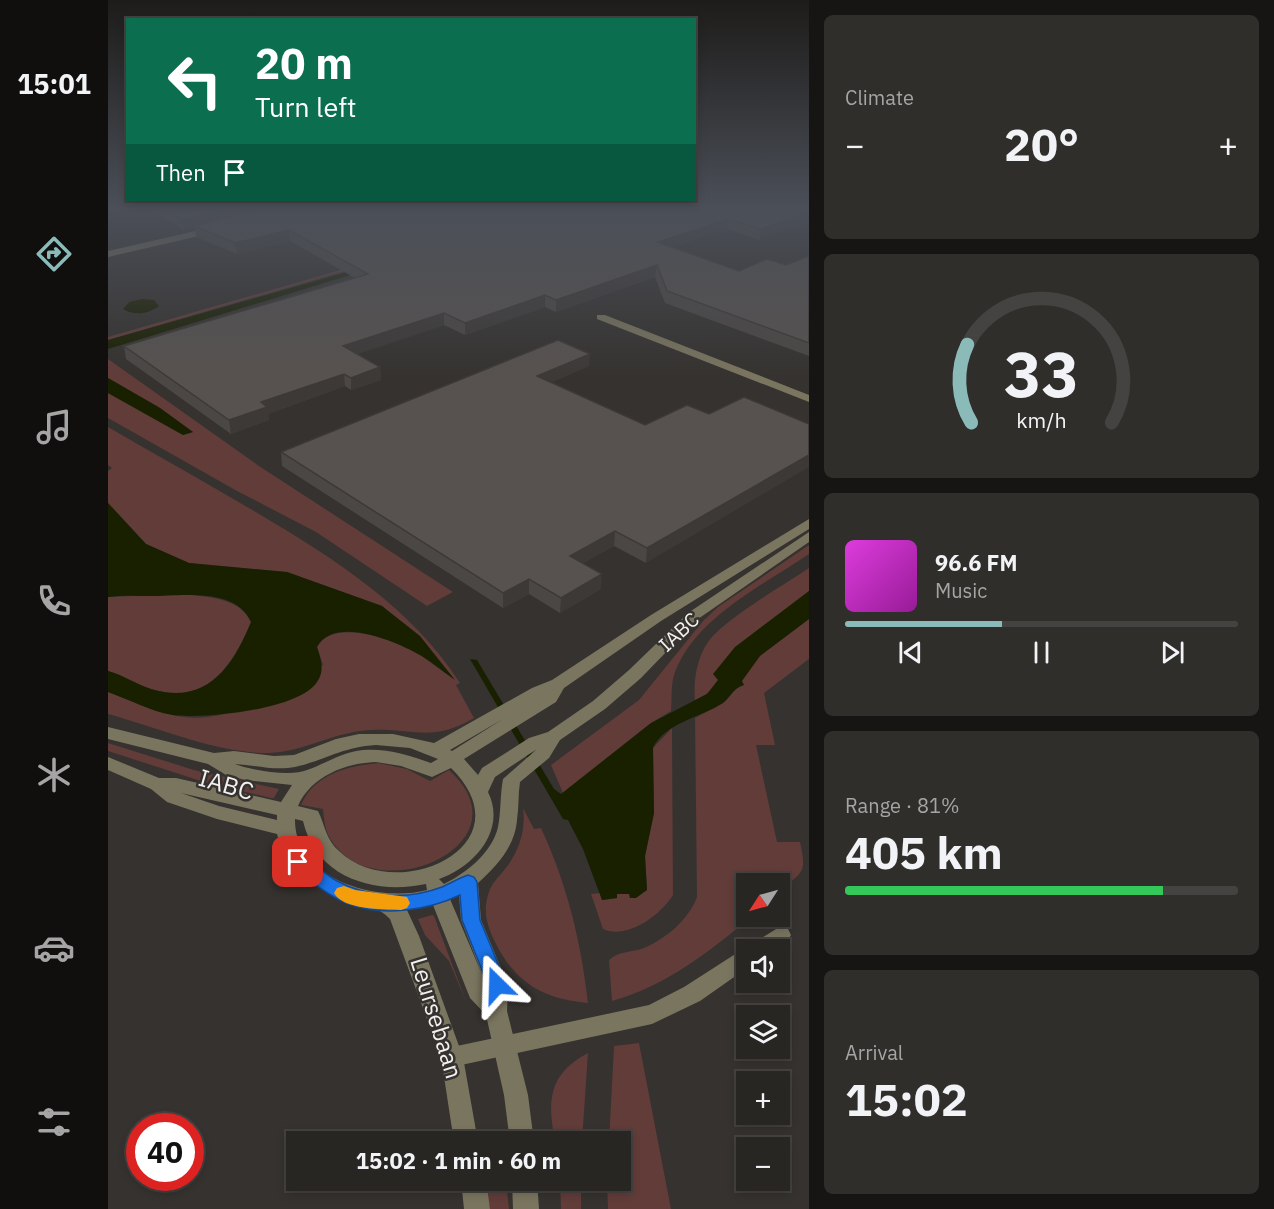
<!DOCTYPE html>
<meta charset="utf-8">
<style>
:root{--surface:#282623;--page:#302e2b;--text:#f1f3f6;--muted:#a5a5a6;--line:#444341;--accent:#8bbbb9}
body{margin:0;font-family:"IBM Plex Sans",sans-serif;background:var(--page);color:var(--text);height:100vh;display:flex;flex-direction:column;font-size:22px;white-space:nowrap}
*{box-sizing:border-box;margin:0}
p{font-size:20px;color:var(--muted)}
.icon{flex:none;width:33px;height:33px;fill:none;stroke:currentColor;stroke-width:2;stroke-linecap:round;stroke-linejoin:round}
.map{position:relative;flex:1;overflow:hidden}
.side{display:flex;flex-direction:column;gap:15px;padding:15px;background:#161513;width:465px}
.side>*{flex:none}
.hud{position:absolute;left:18px;top:18px;width:570px;height:183px;border-radius:0px;box-shadow:0 3px 9px #0003,0 0 0 2px var(--line);background:#0b6e4f;color:#fff;overflow:hidden}
.needle{width:39px;rotate:234deg}
.fabs{position:absolute;left:628px;top:873px;display:grid;gap:12px}
.fabs a{display:grid;place-items:center;width:54px;height:54px;border-radius:0px;background:var(--surface);box-shadow:0 3px 9px #0003,0 0 0 2px var(--line);font-size:30px}
.speed{position:absolute;left:18px;top:1113px;display:flex;gap:12px;font-size:30px;font-weight:700;text-align:center}
.speed>*{display:grid;place-content:center;width:78px;height:78px;border-radius:50%;background:var(--surface);box-shadow:0 3px 9px #0003,0 0 0 2px var(--line);line-height:1}
.speed .limit{border:9px solid #d22;background:#fff;color:#111}
.pin{position:absolute;display:grid;place-items:center;width:51px;height:51px;color:#fff;margin:-26px;border-radius:12px;box-shadow:0 3px 9px #0006}
.me{position:absolute;width:66px;margin:-33px;rotate:338deg;stroke-linejoin:round;filter:drop-shadow(0 0 4px #0008)}
.turn{display:flex;align-items:center;gap:21px;height:126px;padding:0 30px;font-size:27px}
.turn .icon{width:78px;height:78px;stroke-width:2.5}
.turn b{display:block;font-size:42px;line-height:51px}
.then{display:flex;align-items:center;height:57px;padding:0 30px;background:#0003;gap:12px;font-size:22px}
.big{font-size:45px;font-weight:700;line-height:1.1}
.side .widget{flex:1;display:flex;flex-direction:column;justify-content:center;gap:9px;min-width:0;padding:0 21px;border-radius:9px;background:var(--page)}
.side .dial{align-items:center;gap:0}
.dial svg{height:156px;overflow:visible;fill:none;stroke:var(--line);stroke-width:7;stroke-linecap:round;text-anchor:middle}
.dial text{fill:var(--text);stroke:none}
.song{display:flex;align-items:center;gap:18px}
.cover{width:72px;height:72px;border-radius:9px;background:linear-gradient(135deg,hsl(300 70% 55%),hsl(300 70% 35%))}
.played{height:6px;border-radius:3px;background:linear-gradient(90deg,var(--accent) 40%,var(--line) 40%)}
.keys{display:flex;justify-content:space-around;direction:ltr}
.heat{display:flex;justify-content:space-between;align-items:center;font-size:33px;direction:ltr}
.charge{height:9px;border-radius:4px;background:linear-gradient(90deg,#34c759 81%,var(--line) 0)}
.trip{position:absolute;left:178px;top:1131px;width:345px;height:60px;border-radius:0px;background:var(--surface);box-shadow:0 3px 9px #0003,0 0 0 2px var(--line);font-weight:700;line-height:60px;text-align:center}
main{display:flex;flex:1;min-height:0}
.tab-bar{display:flex;flex-direction:column;width:108px;justify-content:space-around;align-items:center;background:#100f0e;color:var(--muted)}
.tab-bar .icon{width:42px;height:42px}
.tab-bar .selected{color:var(--accent)}
.tab-bar b{font-size:27px;color:var(--text)}
.map>svg:first-child{display:block}
.green{fill:#613c39}
.water{fill:#192000}
.lines{fill:none;stroke-linecap:round;stroke-linejoin:round}
.minor{fill:#7a755f;fill-rule:evenodd}
.tertiary{fill:#7a755f;fill-rule:evenodd}
.wall{fill:#4b4744}
.shaded-wall{fill:#3d3937}
.building{fill:#57524f;stroke:#3d3937;stroke-width:1.5}
.route{fill:#1a73e8;stroke:#114b97;stroke-width:1.5}
.slow{fill:#f59e0b}
.labels{text-anchor:middle;stroke-width:5;stroke-linejoin:round;paint-order:stroke}
.street-label{font-size:20px;fill:#f3f1ef;stroke:#35322f}
.near-street-label{font-size:24px;fill:#f3f1ef;stroke:#35322f}
</style>
<main>
<nav class="tab-bar">
<b>15:01</b>
<svg class="icon selected" aria-label="directions" viewBox="0 0 24 24"><path d="M12 3l9 9-9 9-9-9zM9 14v-3h6M13 9l2 2-2 2"/></svg>
<svg class="icon" aria-label="music" viewBox="0 0 24 24"><path d="M9 18V5l10-2v13"/><circle cx="6" cy="18" r="3"/><circle cx="16" cy="16" r="3"/></svg>
<svg class="icon" aria-label="phone" viewBox="0 0 24 24"><path d="M5 4h4l2 5-3 2q2 4 5 5l2-3 5 2v4C11 20 4 13 5 4z"/></svg>
<svg class="icon" aria-label="climate" viewBox="0 0 24 24"><path d="M12 3v18M4 7l16 10M4 17L20 7"/></svg>
<svg class="icon" aria-label="car" viewBox="0 0 24 24"><path d="M5 17H2v-5l4-1 3-4h7l3 4 3 1v5h-3M9 17h6M6 11h13"/><circle cx="7" cy="17" r="2"/><circle cx="17" cy="17" r="2"/></svg>
<svg class="icon" aria-label="filters" viewBox="0 0 24 24"><path d="M4 7h16M4 17h16"/><circle cx="9" cy="7" r="2"/><circle cx="15" cy="17" r="2"/></svg>
</nav>
<div class="map">
<svg width="701" height="1209" viewBox="0 0 701 1209">
<rect width="100%" height="100%" fill="#35322f"/>
<g class="green">
<polygon points="267,260 271,261 0,340 0,337"/>
<polygon points="0,359 151,466 345,592 319,606 208,532 129,491 0,418 0,393 75,435 85,432 52,408 0,378"/>
<path d="M0,427C50,456 101,484 151,514C227,559 303,607 352,683L348,685L366,718C324,743 306,728 263,730C228,731 196,752 161,753C112,754 47,727 0,714V692C20,699 40,708 61,714C117,730 168,690 215,665L209,647C226,617 287,640 311,654C322,661 333,672 345,677L274,606L179,572L81,563L38,544L0,503V471L4,468L0,465Z"/>
<path d="M701,545V554C654,586 581,621 565,679C563,689 564,701 563,711L543,723L455,793L443,765L531,700L595,621L610,607Z"/>
<path d="M701,568V591L667,618L610,680C606,691 597,695 587,700C585,681 589,658 600,642C616,619 676,585 701,568Z"/>
<path d="M74,594C98,597 132,597 143,622C124,667 98,706 43,689C28,684 15,675 0,671V597Z"/>
<path d="M701,619V659L656,693L667,745H648L669,842H692C699,874 695,871 672,891V884H639V916L643,917C601,952 558,986 504,1001L501,960C512,950 524,953 536,948C559,938 580,920 589,897L587,718L616,702L652,655Z"/>
<path d="M564,728L565,895C553,915 519,940 495,929L483,894L492,893L494,900L509,898L508,894L539,890L537,856L546,813L545,748Z"/>
<polygon points="0,743 86,770 171,789 166,798 163,798 102,784 0,751"/>
<path d="M270,763L299,769L322,781L341,770C423,844 268,912 223,840C217,831 216,820 215,809L193,805C206,774 240,766 270,763Z"/>
<path d="M415,808L426,829L433,828C459,884 473,941 480,1003C434,999 406,982 386,940C379,925 375,911 380,895C383,883 390,878 397,869C411,852 418,830 415,808Z"/>
<polygon points="324,915 326,916 359,1004 341,961 317,935 310,919"/>
<polygon points="531,1043 563,1209 500,1209 499,1181 513,1180 513,1142 501,1141 506,1046"/>
<path d="M480,1053L474,1141H447C439,1101 440,1074 480,1053Z"/>
<polygon points="376,1181 398,1181 401,1209 382,1209"/>
<polygon points="452,1181 473,1181 473,1209 453,1209"/>
</g>
<g class="water">
<polygon points="432,217 0,349 0,340"/>
<path d="M34,299L46,300L51,306C41,314 26,316 15,309L21,302Z"/>
<polygon points="0,378 52,408 85,432 75,435 0,393"/>
<path d="M0,503L38,544L81,563L179,572L274,606L312,636L347,680C334,671 322,660 308,653C284,640 226,616 209,647C213,659 217,671 209,682C191,710 96,719 65,715C44,712 20,699 0,692V671C15,675 28,684 43,689C98,706 125,667 143,622C128,587 73,596 43,596C28,596 14,595 0,597Z"/>
<path d="M701,591V619L652,656L634,681L636,685C625,688 623,697 615,703C594,717 556,723 545,748L546,813L537,856L539,890L528,898H522L521,894H509V898L494,900L475,849L460,820L455,819L362,659L369,660L446,789L453,794L543,723L599,694L610,680L605,674L627,647Z"/>
</g>
<g class="lines">
<g class="minor">
<polygon points="105,227 109,230 108,232 0,257 0,251"/>
<polygon points="489,315 497,315 701,395 701,402 489,319"/>
<path d="M673,926L680,929L683,935C674,953 656,950 639,950V968L592,1001L544,1024L344,1067L336,1064L333,1057L336,1050L344,1047L541,1005L576,987L632,951L641,949L644,944Z"/>
</g>
<g class="tertiary">
<path d="M701,519V529L553,621L456,688L448,702L356,759L370,775L374,768L421,738L440,732L485,701L521,670L580,613L701,532V542L590,619L533,678L497,709L452,740L441,758L412,782C410,794 411,807 409,820C407,846 389,866 370,883L373,920L400,985L399,1011L420,1095L426,1142H402L396,1095L378,1015L362,998L325,905L299,910L311,936L355,1057L370,1142H346L333,1057L282,919C269,906 265,910 249,905C215,893 177,873 169,834L109,819L59,802L43,789L0,770V757L51,778H68L173,802L184,785L137,780L118,775L100,764L0,739V727L106,753L126,751L166,756L186,755L228,739L251,734H285L326,743L424,688L444,680L543,615ZM395,719L344,751L342,750ZM268,745L302,748L330,759L323,763C301,755 278,748 255,750C234,752 219,763 199,770C183,777 142,770 127,764C147,765 167,771 187,767C218,760 234,747 268,745ZM429,749L395,779C392,795 393,811 390,827C384,853 358,873 336,884L331,879C366,867 399,830 380,792L387,777ZM268,762L293,766L324,777L343,768C422,846 288,906 231,851C218,840 217,825 210,811L190,806C203,776 238,763 268,762ZM73,793L169,815V820L111,806ZM187,819L195,821C208,878 267,895 318,884L319,890C270,903 186,880 187,819ZM351,895L353,920L376,979L342,899Z"/>
<polygon points="353,1180 378,1180 382,1209 356,1209"/>
<polygon points="404,1180 429,1180 431,1209 405,1209"/>
</g>
</g>
<g class="wall">
<polygon points="43,209 701,209 651,240 619,229 565,247 631,271 678,265 701,256 701,356 557,303 547,277 448,312 437,307 357,335 336,325 249,354 272,367 273,380 243,390 237,386 160,414 161,420 123,434 18,359 16,346 247,278 182,241 129,254 88,237 87,228 76,230"/>
<polygon points="481,366 444,382 537,425 579,405 538,563 506,546 475,563 493,589 452,613 421,594 395,608 174,466 173,452"/>
</g>
<g class="shaded-wall">
<polygon points="119,209 163,209 87,226 87,228 76,230 74,220"/>
<polygon points="701,212 701,222 651,240 653,229"/>
<polygon points="620,219 619,229 549,253 550,242"/>
<polygon points="181,230 182,241 129,254 127,243"/>
<polygon points="549,265 547,277 448,312 448,300"/>
<polygon points="437,295 437,307 357,335 357,323"/>
<polygon points="336,313 336,325 235,359 235,346"/>
<polygon points="482,354 481,366 429,389 429,376"/>
<polygon points="272,367 273,380 243,390 243,378"/>
<polygon points="236,374 237,386 160,414 161,420 123,434 121,420 153,402"/>
<polygon points="701,455 701,467 538,563 539,548"/>
<polygon points="507,531 506,546 461,571 462,556"/>
<polygon points="494,574 493,589 452,613 453,598"/>
<polygon points="421,579 421,594 395,608 395,593"/>
</g>
<g class="building">
<polygon points="58,209 119,209 74,220"/>
<polygon points="155,209 701,209 701,212 653,229 620,219 550,242 631,271 659,259 678,265 701,256 701,343 559,291 549,265 448,300 437,295 357,323 336,313 235,346 272,367 243,378 236,374 153,402 159,407 121,420 16,346 260,274 181,230 127,243 87,226"/>
<polygon points="450,340 482,354 429,376 537,425 579,405 601,414 636,397 701,424 701,455 539,548 507,531 462,556 494,574 453,598 421,579 395,593 173,452"/>
</g>
<linearGradient id="sky" x2="0" y2="1"><stop stop-color="#1d1c1a"/><stop offset="0.55" stop-color="#4b4f58"/><stop offset="1" stop-color="#4b4f58" stop-opacity="0"/></linearGradient>
<rect width="701" height="378" fill="url(#sky)"/>
<path class="route" d="M190,855C205,859 215,874 229,881C261,898 300,900 334,887C343,883 351,878 360,875L366,877L369,882L372,920L399,985L396,991L389,994L382,991L380,985L354,920L352,895C319,911 273,917 238,903C218,894 201,880 184,866L181,862L184,857Z"/>
<path class="slow" d="M236,886L247,890L299,897L302,903L299,908L293,910C275,909 235,910 226,893L229,888Z"/>
<g class="labels">
<g class="street-label">
<text transform="translate(571 632) rotate(-43)" y="7">IABC</text>
</g>
<g class="near-street-label">
<text transform="translate(118 785) rotate(16)" y="8">IABC</text>
<text transform="translate(328 1018) rotate(73)" y="8">Leursebaan</text>
</g>
</g>
</svg>
<div class="fabs">
<a><svg class="needle" viewBox="-14 -14 28 28"><path d="M0-13l5 13h-10z" fill="#e53935"/><path d="M0 13l5-13h-10z" fill="#a5a5a6"/></svg></a>
<a><svg class="icon" aria-label="sound" viewBox="0 0 24 24"><path d="M4 9h4l5-4v14l-5-4H4zM17 9q2 3 0 6"/></svg></a>
<a><svg class="icon" aria-label="layers" viewBox="0 0 24 24"><path d="M12 4l9 5-9 5-9-5zM3 14l9 5 9-5"/></svg></a>
<a>+</a>
<a>−</a>
</div>
<div class="speed"><div class="limit">40</div></div>
<div class="pin" style="left:190px;top:862px;background:#d93025"><svg class="icon" aria-label="arrive" viewBox="0 0 24 24"><path d="M6 21V4h12l-3 4 3 4H6"/></svg></div>
<svg class="me" style="left:389px;top:985px" viewBox="-20 -20 40 40"><path d="M0-17L14 15 0 8-14 15z" fill="#1a73e8" stroke="#fff" stroke-width="4"/></svg>
<div class="trip">15:02 · 1 min · 60 m</div>
<div class="hud">
<div class="turn"><svg class="icon" aria-label="left" viewBox="0 0 24 24"><path d="M17 20v-9H6M10 6l-5 5 5 5"/></svg><div><b>20 m</b>Turn left</div></div>
<div class="then">Then<svg class="icon" aria-label="arrive" viewBox="0 0 24 24"><path d="M6 21V4h12l-3 4 3 4H6"/></svg></div>
</div>
</div>
<section class="side">
<div class="widget"><p>Climate</p>
<div class="heat"><a>−</a><b class="big">20°</b><a>+</a></div>
</div>
<div class="widget dial"><svg viewBox="0 0 100 80">
<path d="M14 69A42 42 0 1 1 86 69"/>
<path d="M14 69A42 42 0 0 1 12 29" stroke="#8bbbb9"/>
<text x="50" y="56" font-size="32" font-weight="700">33</text>
<text x="50" y="72" font-size="11">km/h</text>
</svg></div>
<div class="widget">
<div class="song"><i class="cover"></i><div><b>96.6 FM</b><p>Music</p></div></div>
<div class="played"></div>
<div class="keys"><svg class="icon" aria-label="previous" viewBox="0 0 24 24"><path d="M18 5L8 12l10 7zM5 5v14"/></svg><svg class="icon" aria-label="pause" viewBox="0 0 24 24"><path d="M8 5v14M16 5v14"/></svg><svg class="icon" aria-label="next" viewBox="0 0 24 24"><path d="M6 5l10 7-10 7zM19 5v14"/></svg></div>
</div>
<div class="widget"><p>Range · 81%</p><b class="big">405 km</b><div class="charge"></div></div>
<div class="widget"><p>Arrival</p><b class="big">15:02</b></div>
</section>
</main>
